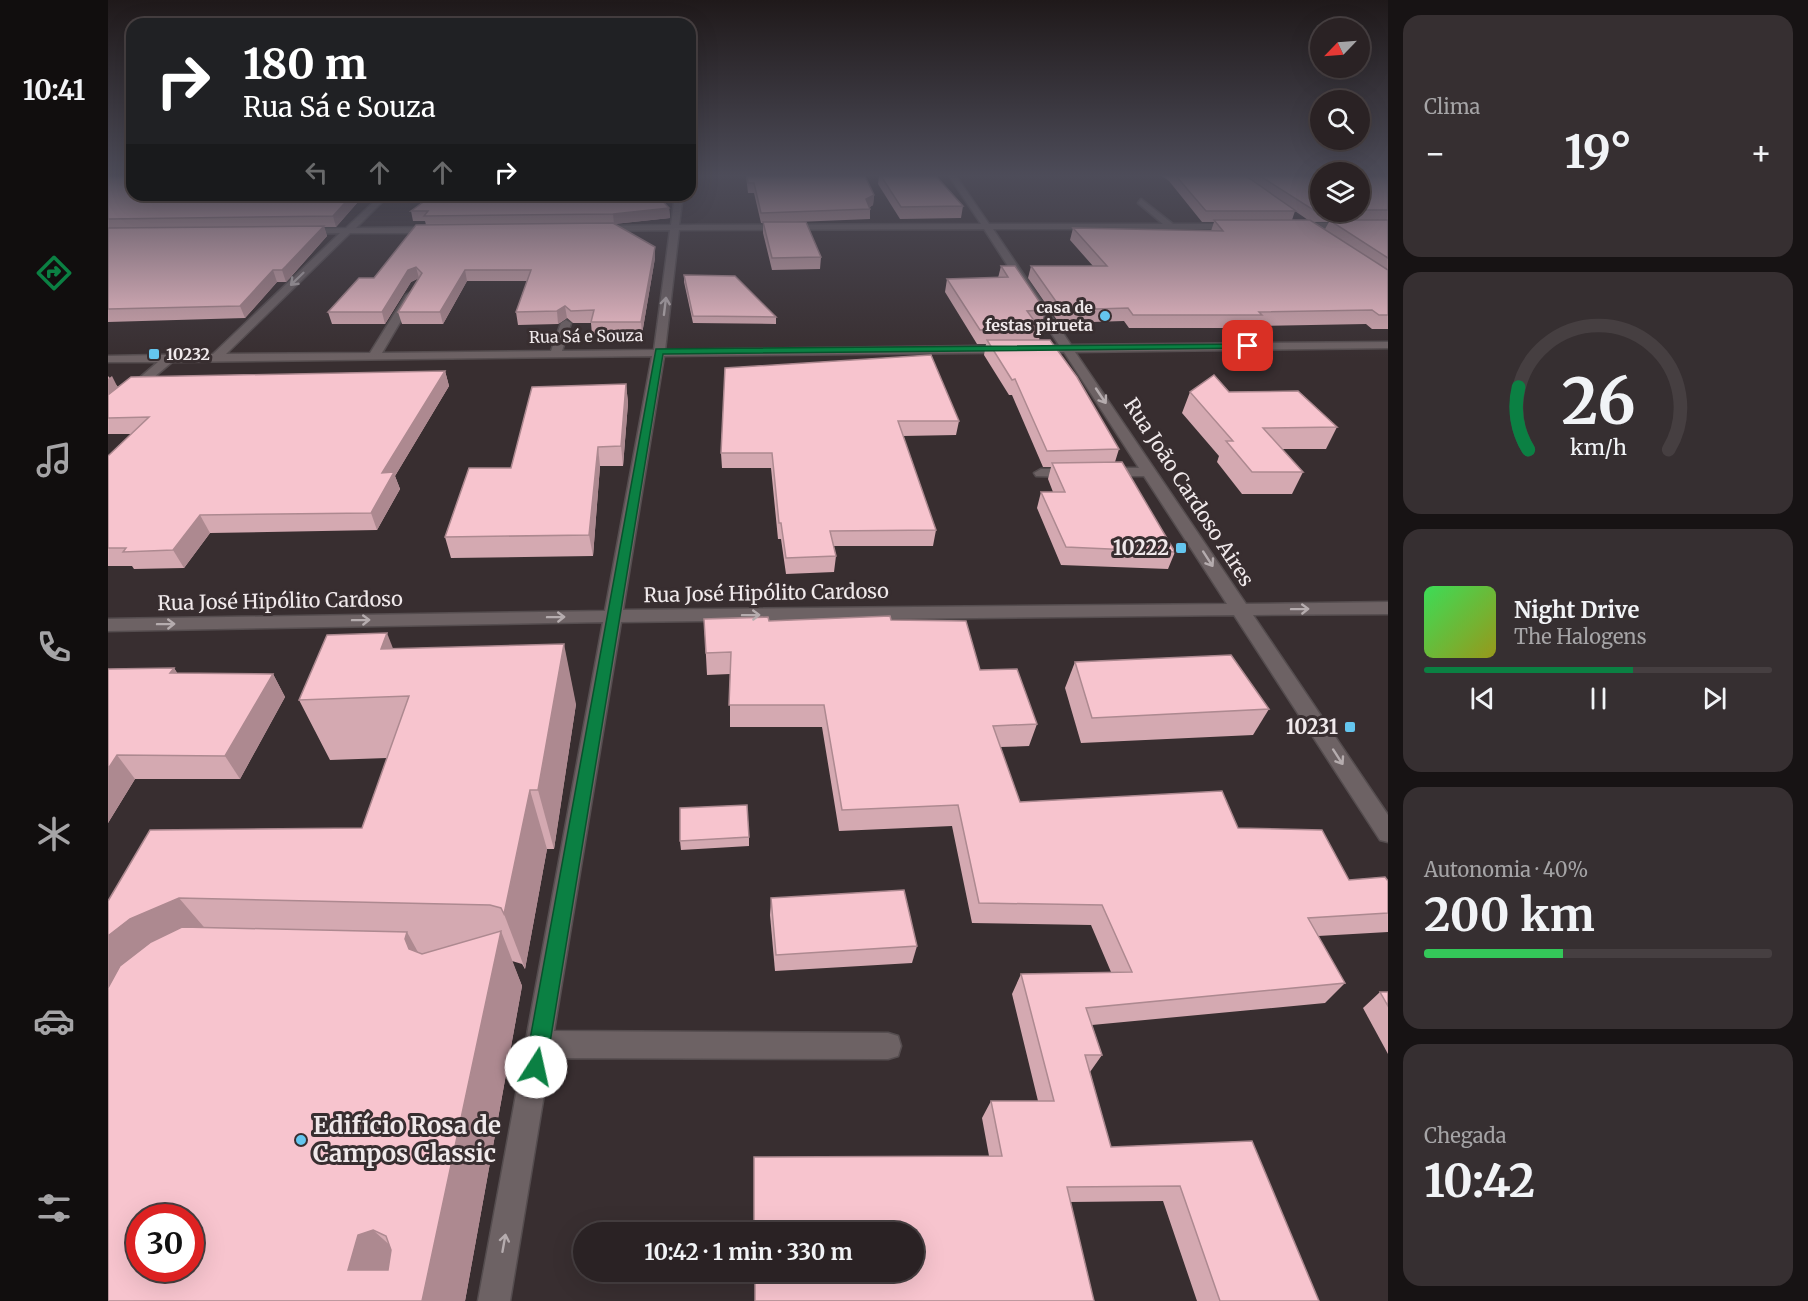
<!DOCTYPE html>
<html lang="pt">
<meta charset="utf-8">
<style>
:root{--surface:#2a2224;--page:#362f31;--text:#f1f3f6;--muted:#a5a4a6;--line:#463f41;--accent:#0b8043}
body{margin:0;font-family:Merriweather,serif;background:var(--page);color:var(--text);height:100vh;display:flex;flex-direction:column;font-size:22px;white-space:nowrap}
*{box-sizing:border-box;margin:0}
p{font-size:20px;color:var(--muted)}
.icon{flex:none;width:33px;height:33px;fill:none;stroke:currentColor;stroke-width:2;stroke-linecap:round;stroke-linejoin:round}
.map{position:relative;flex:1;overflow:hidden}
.drawer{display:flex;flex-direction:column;gap:15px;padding:15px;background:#171314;width:420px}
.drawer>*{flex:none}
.hud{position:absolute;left:18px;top:18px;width:570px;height:183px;border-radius:18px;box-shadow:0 6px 24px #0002,0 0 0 2px var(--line);background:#202124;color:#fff;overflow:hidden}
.needle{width:39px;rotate:245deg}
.fabs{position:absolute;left:1202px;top:18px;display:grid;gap:12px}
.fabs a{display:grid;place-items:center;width:60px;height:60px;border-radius:50%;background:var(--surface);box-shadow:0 6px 24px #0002,0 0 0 2px var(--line);font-size:30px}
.speed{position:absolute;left:18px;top:1204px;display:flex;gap:12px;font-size:30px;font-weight:700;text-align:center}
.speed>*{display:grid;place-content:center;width:78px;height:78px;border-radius:50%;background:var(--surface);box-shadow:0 6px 24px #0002,0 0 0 2px var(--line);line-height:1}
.speed .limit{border:9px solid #d22;background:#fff;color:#111}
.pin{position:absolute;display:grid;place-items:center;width:51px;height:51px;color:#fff;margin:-26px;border-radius:12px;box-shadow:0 3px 9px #0006}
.me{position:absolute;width:66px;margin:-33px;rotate:10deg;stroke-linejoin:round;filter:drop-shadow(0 0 4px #0008)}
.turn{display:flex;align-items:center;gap:21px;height:126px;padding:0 18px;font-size:27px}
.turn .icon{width:78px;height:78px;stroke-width:2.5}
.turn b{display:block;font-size:42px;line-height:51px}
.lanes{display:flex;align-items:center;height:57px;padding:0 18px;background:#0003;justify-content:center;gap:30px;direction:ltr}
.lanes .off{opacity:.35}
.big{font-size:45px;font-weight:700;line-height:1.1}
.drawer .tile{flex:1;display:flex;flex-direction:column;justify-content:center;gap:9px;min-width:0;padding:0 21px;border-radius:18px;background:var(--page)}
.drawer .dial{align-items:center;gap:0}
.dial svg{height:156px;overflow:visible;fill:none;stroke:var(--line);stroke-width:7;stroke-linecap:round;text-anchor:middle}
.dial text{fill:var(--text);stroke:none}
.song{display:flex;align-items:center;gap:18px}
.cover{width:72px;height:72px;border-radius:9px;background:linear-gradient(135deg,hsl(130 70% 55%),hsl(60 70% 35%))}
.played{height:6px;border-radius:3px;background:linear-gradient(90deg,var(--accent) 60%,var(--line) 60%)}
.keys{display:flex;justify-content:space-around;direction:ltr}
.heat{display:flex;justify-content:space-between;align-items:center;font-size:33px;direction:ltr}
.charge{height:9px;border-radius:4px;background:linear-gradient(90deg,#34c759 40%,var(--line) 0)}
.trip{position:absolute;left:465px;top:1222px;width:351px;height:60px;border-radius:30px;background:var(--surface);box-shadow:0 6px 24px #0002,0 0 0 2px var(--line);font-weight:700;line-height:60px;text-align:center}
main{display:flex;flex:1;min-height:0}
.dock{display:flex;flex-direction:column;width:108px;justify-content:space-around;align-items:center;background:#110e0e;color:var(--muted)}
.dock .icon{width:42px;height:42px}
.dock .current{color:var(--accent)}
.dock b{font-size:27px;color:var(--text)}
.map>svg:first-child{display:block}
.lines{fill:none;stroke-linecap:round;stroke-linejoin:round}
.minor-casing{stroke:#554d4f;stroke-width:3}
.minor{fill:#6d6264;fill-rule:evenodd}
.wall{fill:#d4a9b1;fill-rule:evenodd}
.shaded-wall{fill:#ad8990}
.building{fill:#f7c4ce;stroke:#ad8990;stroke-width:1.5;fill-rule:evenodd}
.oneway{stroke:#b5acae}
.route{fill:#0b8043;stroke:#07532c;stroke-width:1.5}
.poi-dot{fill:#64c5ee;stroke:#382e30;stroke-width:2}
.labels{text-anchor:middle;stroke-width:6;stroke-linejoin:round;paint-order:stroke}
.far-poi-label{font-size:16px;font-weight:bold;fill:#f0e9eb;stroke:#382e30;text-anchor:end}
.far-street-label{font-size:16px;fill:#f0e9eb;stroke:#382e30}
.street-label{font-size:20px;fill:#f0e9eb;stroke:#382e30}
.poi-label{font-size:20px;font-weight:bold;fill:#f0e9eb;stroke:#382e30;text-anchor:end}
.near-poi-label{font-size:24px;font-weight:bold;fill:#f0e9eb;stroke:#382e30;text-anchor:start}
</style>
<main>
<nav class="dock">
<b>10:41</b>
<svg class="icon current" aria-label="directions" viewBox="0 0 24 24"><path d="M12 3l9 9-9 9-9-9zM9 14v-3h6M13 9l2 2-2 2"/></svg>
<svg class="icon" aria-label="music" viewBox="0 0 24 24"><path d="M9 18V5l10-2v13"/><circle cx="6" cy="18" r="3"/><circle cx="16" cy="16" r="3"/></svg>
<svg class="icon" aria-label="phone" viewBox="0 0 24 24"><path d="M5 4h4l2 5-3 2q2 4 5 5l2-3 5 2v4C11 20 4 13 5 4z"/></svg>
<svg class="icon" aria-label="climate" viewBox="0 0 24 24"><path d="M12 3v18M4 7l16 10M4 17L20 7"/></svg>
<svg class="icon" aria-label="car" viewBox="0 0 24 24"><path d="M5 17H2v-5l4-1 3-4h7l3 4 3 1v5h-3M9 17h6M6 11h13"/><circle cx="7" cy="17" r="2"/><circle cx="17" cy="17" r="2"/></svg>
<svg class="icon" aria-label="filters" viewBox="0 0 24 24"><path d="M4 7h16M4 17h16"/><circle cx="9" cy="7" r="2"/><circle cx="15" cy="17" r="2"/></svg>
</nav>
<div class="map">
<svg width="1280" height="1301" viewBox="0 0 1280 1301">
<rect width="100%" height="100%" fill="#382e30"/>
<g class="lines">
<defs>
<g id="minor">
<path d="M841,176H848L881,224H1055L1030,203L1033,199L1065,224H1132L1129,229H885L963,345L1280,342V348L967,352L1138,604L1280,602V614L1145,615L1280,815V842L1272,840L1126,615L513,622L446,1031L780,1033L790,1036L793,1046L790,1056L780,1059L442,1058L402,1301H370L495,622L0,631V619L497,611L544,356L64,362L0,416V405L50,362H0V356L105,354L232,233L194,234L191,229L238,228L273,195H281L248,228L328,227L332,230L328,233H242L118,354L262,353L298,295L303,292L308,295L274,353L443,351L453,323L458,320L463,323L454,351L546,350L562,230L491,231L488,226L563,225L567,195H575L571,225L873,224ZM876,229L951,345L557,350L571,230ZM956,352L1031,468H997L990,472L997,476H1036L1119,604L515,610L556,356Z"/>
<polygon points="1187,223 1280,223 1280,229 1184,228"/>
<polygon points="933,469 966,469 973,473 966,477 928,476 926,473"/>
</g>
</defs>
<use href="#minor" class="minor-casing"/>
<use href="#minor" class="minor"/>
</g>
<g class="wall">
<polygon points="0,176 256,195 228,227 216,227 219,236 182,278 178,282 169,282 137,318 0,322"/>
<polygon points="638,176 757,176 766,195 765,205 762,207 762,219 688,222 713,257 712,269 664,270 655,233 655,223 653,223 646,193 640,193"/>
<polygon points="771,176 828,176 855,206 853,218 792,219 770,184"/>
<path d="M1054,176H1212V212H1251V176H1280V329H1264L1258,324L1149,326L1148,328H1021L1016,321L951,323L920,278L923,266H985L962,240L965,228L1103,231L1106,222H1094L1061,181ZM1187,211L1200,220H1184ZM1205,222H1221L1217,229Z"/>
<polygon points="561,208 562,218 506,224 547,258 534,334 484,335 483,323 465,323 459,318 450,324 410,325 408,312 419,281 359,281 335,324 294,324 290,312 311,278 303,282 277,324 224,324 220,312 266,278 318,225 317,221 305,221 303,211"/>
<polygon points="893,266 937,310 934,323 928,323 933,330 931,340 1011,449 1007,462 1067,552 1060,569 953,565 929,508 933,492 945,492 940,479 943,467 935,467 904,395 901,395 876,355 878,344 869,344 837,292 839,279 890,278"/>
<polygon points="576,275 668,317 668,324 585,323 576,282"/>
<polygon points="617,368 851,421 848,435 795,436 828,530 825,546 725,546 728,556 726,572 678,574 673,539 670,539 663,468 614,468 613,453"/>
<polygon points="337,371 341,386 287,476 292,489 269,530 102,533 76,568 26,569 24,566 0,566 0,456 23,434 0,434 0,376 10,387"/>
<polygon points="518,384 520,403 515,466 492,466 485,556 343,558 337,537 403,468"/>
<polygon points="1082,392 1121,392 1229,427 1218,449 1174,449 1195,472 1184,494 1134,494 1109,462 1111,456 1074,413"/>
<polygon points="596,619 661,621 783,620 872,670 929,724 921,746 892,747 912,802 1130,828 1241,880 1280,913 1280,932 1210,936 1237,983 1217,1003 984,1025 994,1055 982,1072 1003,1147 1144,1141 1211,1301 1089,1301 1055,1201 962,1202 881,1156 874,1118 883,1101 930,1101 904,994 913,974 1003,972 983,925 864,923 844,826 731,831 714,727 622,727 622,674 599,675"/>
<polygon points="286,649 468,704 446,849 439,849 417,969 414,964 404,961 414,986 357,1301 0,1301 42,830 254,828 279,758 222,760 191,700"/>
<polygon points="967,662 1161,709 1145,735 973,743 957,688"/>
<polygon points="66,668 69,673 165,674 177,697 132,779 27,779 0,823 0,669"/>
<polygon points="641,837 641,846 573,850 572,841"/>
<polygon points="663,898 809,946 804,963 667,971 662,915"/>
<polygon points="1272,992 1280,992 1280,1054 1255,1008"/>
</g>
<g class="shaded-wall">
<polygon points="244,195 256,195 228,227 225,216"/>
<polygon points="766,195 765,205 758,209 758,199"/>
<polygon points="561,208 562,218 506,224 505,214"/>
<polygon points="216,226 219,236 178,282 174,270"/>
<polygon points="547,247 547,258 534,334 533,322"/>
<polygon points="308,267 311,278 303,282 277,324 274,312 300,270"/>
<polygon points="165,270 169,282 137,318 132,306"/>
<polygon points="357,270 359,281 335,324 332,312"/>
<polygon points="457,306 459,318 450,324 449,311"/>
<polygon points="337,371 341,386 287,476 292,489 269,530 263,513 274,473"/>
<polygon points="4,376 12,392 0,402 0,379"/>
<polygon points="518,384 520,403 515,466 513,446"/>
<polygon points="490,447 492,466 485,556 481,535"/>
<polygon points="92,515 102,533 76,568 65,550"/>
<polygon points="279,633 302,692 273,649"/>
<polygon points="456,644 468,704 446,849 430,790"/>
<polygon points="66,668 81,691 62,673"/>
<polygon points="165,674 177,697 132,779 117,756"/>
<polygon points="9,755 27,779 0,823 0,769"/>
<polygon points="422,790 439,849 417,969 396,914"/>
<polygon points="71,898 119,954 0,1088 0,936 22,919"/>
<polygon points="393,931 414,986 357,1301 314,1301"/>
<polygon points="299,932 329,987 301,949 297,939"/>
<polygon points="265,1230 305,1266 292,1271 240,1270 250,1235"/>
</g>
<g class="building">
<polygon points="0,176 24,176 24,195 244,195 225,216 0,219"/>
<polygon points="639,176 757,176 766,195 758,199 762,209 653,213 646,183 640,183"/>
<polygon points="773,176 828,176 855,206 793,207"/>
<polygon points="1068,176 1138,176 1188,211 1098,211"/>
<polygon points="1152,176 1212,176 1212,211 1207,211"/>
<rect x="1251" y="176" width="29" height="34"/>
<polygon points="325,195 549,195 561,208 505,214 316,216 320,211 303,211"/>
<polygon points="1106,220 1202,220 1280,270 1280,315 1271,315 1264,310 1151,312 1154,315 1025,315 1020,308 954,310 923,266 999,266 965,228 1115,231"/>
<polygon points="1221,220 1280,220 1280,258"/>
<polygon points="655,222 698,222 713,257 664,258"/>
<polygon points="505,223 547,247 533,322 483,322 486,310 463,311 457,306 449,311 408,312 423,270 357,270 332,312 290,312 314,273 308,267 300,270 274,312 220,312 251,278 266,278 308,225"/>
<polygon points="216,226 178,266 174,270 165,270 132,306 0,309 0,228"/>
<polygon points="893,266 907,266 937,310 919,311 933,330 872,330 839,279 900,277"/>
<polygon points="576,275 627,276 668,317 585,316"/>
<polygon points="879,340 942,340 969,377 1011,449 939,451 907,379 904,380"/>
<polygon points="823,355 851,421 790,421 828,530 722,531 728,556 678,558 673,523 671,523 664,453 613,453 617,368"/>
<polygon points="337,371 274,473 286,472 263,513 92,515 65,550 15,552 18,548 0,548 0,456 41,417 0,418 0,395 23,377"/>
<polygon points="1106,375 1121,392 1190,391 1229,427 1155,428 1195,472 1144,472 1118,441 1125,441 1082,392"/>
<polygon points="518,384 513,446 490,447 481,535 337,537 361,468 403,468 424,387"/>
<polygon points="1014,462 1067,552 958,547 933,492 957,492 944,463"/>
<polygon points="782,616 783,620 858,621 872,670 909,669 929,724 885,726 912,802 1114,791 1130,828 1214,830 1241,880 1277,877 1280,881 1280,913 1200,918 1237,983 978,1008 994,1055 977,1055 1003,1147 1144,1141 1211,1301 1112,1301 1072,1186 959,1187 986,1301 647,1301 647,1272 806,1272 806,1233 646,1233 646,1157 894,1156 883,1101 946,1101 913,974 1024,972 994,905 871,903 850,805 734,810 716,705 621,705 623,652 598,653 596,619 660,617 661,621"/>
<polygon points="279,633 273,649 456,644 430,790 422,790 396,914 393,908 382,905 71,898 22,919 0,936 0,901 42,830 254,828 301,696 191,700 219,635"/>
<polygon points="1123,655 1161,709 984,718 967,662"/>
<polygon points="66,668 62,673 165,674 117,756 9,755 0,769 0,669"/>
<polygon points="639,805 641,837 572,841 572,808"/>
<polygon points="796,890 809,946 668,955 663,898"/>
<path d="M74,927L299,932L297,939L301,949L314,954L393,931L314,1301H0V988L12,966L43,942ZM32,1218H82V1269H32ZM265,1230L278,1236L283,1250L280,1270H240L250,1235Z"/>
<polygon points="1272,992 1280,992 1280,1006"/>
</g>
<defs><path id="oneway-shaft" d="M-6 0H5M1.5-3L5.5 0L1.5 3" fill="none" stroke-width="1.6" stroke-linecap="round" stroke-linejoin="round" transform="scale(1.5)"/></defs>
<g class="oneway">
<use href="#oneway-shaft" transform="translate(189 279) rotate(136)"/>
<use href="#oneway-shaft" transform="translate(557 306) rotate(-83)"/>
<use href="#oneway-shaft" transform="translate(993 396) rotate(56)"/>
<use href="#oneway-shaft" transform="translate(1100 559) rotate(57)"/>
<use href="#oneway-shaft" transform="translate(1192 609) rotate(-1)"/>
<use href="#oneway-shaft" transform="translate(643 615) rotate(-1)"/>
<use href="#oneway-shaft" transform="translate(448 617) rotate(-1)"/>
<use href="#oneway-shaft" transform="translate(253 620) rotate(-1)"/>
<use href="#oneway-shaft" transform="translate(58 624) rotate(-1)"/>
<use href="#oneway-shaft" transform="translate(1230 757) rotate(57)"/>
<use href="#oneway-shaft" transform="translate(396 1243) rotate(-80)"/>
</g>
<linearGradient id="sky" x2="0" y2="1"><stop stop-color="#1f191a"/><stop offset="0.49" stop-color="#4d4c59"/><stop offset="1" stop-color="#4d4c59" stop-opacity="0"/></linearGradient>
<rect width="1280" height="358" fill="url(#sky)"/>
<polygon class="route" points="1140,344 1143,348 555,354 438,1067 435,1075 428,1078 420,1075 417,1067 548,349"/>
<g class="poi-dot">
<circle cx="997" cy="316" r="6"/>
<rect x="40" y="348" width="12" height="12" rx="3"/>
<rect x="1067" y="542" width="12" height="12" rx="3"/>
<rect x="1236" y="721" width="12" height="12" rx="3"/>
<circle cx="193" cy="1140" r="6"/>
</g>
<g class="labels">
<g class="far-poi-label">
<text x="985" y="313">casa de<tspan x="985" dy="18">festas pirueta</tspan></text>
<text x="58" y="360" text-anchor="start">10232</text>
</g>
<g class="far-street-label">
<text transform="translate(478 336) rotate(-1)" y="6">Rua Sá e Souza</text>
</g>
<g class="street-label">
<text transform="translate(1081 492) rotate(57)" y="7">Rua João Cardoso Aires</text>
<text transform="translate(658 593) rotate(-1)" y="7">Rua José Hipólito Cardoso</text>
<text transform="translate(172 601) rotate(-1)" y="7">Rua José Hipólito Cardoso</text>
</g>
<g class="poi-label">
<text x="1061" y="555">10222</text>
<text x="1230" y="734">10231</text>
</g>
<g class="near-poi-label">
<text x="205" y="1134">Edifício Rosa de<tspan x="205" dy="28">Campos Classic</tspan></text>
</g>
</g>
</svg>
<div class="fabs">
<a><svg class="needle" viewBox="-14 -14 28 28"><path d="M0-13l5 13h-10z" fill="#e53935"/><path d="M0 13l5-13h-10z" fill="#a5a4a6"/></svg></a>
<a><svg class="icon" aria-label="search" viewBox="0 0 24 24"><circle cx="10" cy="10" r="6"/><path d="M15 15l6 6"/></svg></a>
<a><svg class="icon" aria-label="layers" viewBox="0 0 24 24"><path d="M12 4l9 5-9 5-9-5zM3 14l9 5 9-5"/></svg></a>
</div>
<div class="speed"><div class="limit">30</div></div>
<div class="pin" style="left:1140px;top:346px;background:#d93025"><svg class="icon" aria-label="arrive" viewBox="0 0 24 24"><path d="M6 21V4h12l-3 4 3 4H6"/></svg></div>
<svg class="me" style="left:428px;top:1067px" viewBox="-20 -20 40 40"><circle r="19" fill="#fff"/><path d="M0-13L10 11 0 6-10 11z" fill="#0b8043"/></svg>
<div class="trip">10:42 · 1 min · 330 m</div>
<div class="hud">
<div class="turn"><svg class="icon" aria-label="right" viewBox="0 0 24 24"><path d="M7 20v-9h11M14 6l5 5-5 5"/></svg><div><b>180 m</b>Rua Sá e Souza</div></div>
<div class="lanes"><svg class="icon off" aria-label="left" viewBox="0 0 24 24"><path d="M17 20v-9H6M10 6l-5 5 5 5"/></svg><svg class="icon off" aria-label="ahead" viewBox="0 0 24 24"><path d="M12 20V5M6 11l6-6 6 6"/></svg><svg class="icon off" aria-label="ahead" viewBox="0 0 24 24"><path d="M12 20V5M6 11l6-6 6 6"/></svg><svg class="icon" aria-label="right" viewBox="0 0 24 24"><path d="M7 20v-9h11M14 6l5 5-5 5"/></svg></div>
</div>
</div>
<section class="drawer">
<div class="tile"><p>Clima</p>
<div class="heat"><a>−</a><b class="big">19°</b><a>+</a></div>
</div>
<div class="tile dial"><svg viewBox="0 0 100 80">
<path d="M14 69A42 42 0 1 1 86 69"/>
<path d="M14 69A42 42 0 0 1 9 37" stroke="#0b8043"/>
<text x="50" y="56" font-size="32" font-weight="700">26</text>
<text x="50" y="72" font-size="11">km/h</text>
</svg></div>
<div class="tile">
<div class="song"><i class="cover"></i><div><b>Night Drive</b><p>The Halogens</p></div></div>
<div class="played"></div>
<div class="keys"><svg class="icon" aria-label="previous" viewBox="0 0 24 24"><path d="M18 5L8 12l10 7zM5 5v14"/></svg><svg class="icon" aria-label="pause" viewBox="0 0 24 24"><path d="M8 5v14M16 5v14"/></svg><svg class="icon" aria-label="next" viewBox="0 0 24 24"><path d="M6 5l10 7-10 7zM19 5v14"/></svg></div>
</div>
<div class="tile"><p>Autonomia · 40%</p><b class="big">200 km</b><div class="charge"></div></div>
<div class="tile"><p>Chegada</p><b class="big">10:42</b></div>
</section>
</main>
